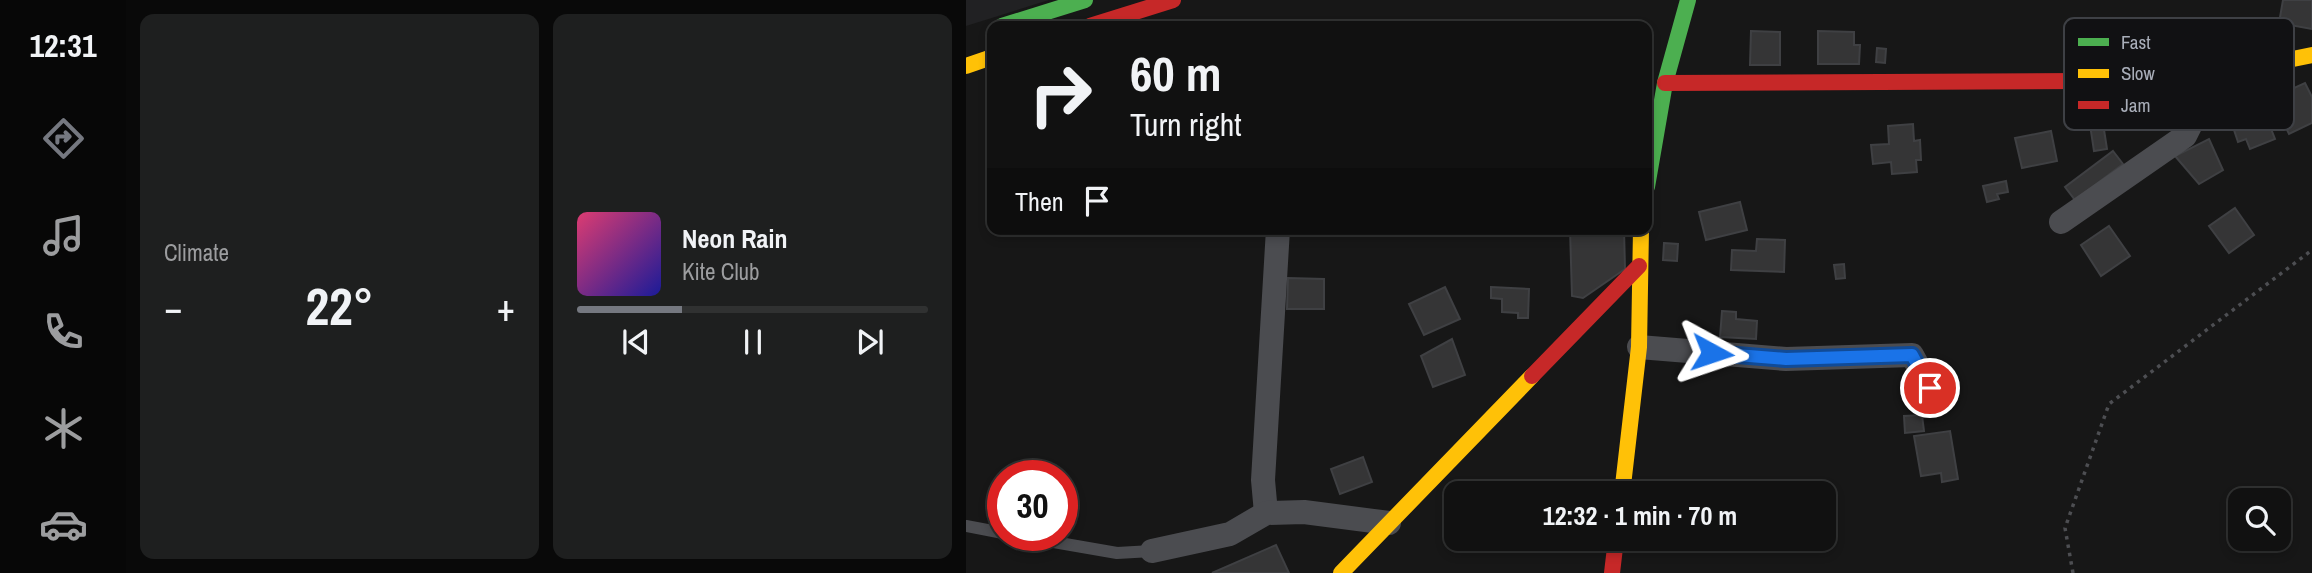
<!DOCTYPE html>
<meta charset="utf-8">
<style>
:root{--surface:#111;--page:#1e1f1f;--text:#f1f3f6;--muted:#9c9d9f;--line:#303131;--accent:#757880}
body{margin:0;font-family:"Archivo Narrow",sans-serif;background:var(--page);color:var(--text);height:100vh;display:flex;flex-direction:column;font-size:26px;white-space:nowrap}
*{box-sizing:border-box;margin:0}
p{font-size:23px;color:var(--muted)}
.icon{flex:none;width:38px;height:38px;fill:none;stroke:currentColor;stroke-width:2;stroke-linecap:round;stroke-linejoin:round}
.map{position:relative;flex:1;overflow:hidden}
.drawer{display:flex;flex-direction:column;gap:14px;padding:14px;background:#090909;width:840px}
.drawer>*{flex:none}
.guide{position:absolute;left:21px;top:21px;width:665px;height:214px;border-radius:14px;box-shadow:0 4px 10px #0003,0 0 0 2px var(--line);background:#111;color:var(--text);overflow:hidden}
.controls{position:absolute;left:1262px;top:488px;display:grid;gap:14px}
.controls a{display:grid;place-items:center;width:63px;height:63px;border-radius:14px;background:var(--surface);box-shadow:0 4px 10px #0003,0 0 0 2px var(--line);font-size:35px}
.speed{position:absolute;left:21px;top:460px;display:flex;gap:14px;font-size:35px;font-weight:700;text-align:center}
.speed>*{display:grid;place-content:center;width:91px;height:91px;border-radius:50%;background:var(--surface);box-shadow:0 4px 10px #0003,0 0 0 2px var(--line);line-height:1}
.speed .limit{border:10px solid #d22;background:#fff;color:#111}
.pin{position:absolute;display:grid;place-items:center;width:60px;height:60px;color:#fff;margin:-30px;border:4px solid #fff;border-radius:50%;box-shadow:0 2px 7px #0007}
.me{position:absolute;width:77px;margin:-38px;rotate:95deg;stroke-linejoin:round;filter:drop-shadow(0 0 5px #0008)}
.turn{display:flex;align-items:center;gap:24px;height:147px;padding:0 28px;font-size:32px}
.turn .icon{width:91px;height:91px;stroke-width:2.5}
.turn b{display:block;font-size:49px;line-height:60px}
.then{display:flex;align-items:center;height:66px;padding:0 28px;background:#0003;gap:14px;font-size:26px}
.big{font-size:52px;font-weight:700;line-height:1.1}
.drawer .card{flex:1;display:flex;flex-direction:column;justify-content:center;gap:10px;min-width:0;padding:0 24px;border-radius:14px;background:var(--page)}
.song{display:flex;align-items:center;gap:21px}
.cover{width:84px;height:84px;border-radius:10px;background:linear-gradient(135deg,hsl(340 70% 55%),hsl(240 70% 35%))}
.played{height:7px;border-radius:4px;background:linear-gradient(90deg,var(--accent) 30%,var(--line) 30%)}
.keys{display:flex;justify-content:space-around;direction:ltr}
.heat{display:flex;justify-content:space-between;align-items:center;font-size:38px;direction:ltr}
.drawer .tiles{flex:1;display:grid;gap:14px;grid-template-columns:repeat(2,1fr)}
.trip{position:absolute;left:478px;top:481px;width:392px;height:70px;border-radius:14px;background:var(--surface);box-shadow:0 4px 10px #0003,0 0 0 2px var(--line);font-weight:700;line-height:70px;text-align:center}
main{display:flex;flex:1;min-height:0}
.menu{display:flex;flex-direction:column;width:126px;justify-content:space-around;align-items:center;background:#070707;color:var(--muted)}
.menu .icon{width:49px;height:49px}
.menu .selected{color:var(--accent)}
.menu b{font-size:32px;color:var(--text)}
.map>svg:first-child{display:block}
.built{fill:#212123}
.building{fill:#353536;stroke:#3f4043;stroke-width:2}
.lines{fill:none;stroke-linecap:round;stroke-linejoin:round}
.path{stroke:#4d4e52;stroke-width:3.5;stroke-dasharray:3.5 5;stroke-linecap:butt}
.lane{stroke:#4b4c50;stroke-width:12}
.street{stroke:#4b4c50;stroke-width:24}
.fast{stroke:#4caf50;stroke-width:16}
.slow{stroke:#ffc107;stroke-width:16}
.jam{stroke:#c62828;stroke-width:16}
.route-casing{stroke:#114b97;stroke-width:18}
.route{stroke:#1a73e8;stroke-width:12}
.key{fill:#111113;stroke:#3e4045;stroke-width:2}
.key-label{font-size:19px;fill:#a8adb8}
</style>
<main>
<nav class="menu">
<b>12:31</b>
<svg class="icon selected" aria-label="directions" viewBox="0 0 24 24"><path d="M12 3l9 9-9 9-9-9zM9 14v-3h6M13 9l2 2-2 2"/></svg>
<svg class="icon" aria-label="music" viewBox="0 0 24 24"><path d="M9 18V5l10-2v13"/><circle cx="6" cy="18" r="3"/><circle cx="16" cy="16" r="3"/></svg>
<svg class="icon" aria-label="phone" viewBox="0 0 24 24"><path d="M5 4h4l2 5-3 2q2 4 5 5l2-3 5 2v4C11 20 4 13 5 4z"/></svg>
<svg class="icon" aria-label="climate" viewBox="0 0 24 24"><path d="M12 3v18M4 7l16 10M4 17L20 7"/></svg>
<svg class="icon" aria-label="car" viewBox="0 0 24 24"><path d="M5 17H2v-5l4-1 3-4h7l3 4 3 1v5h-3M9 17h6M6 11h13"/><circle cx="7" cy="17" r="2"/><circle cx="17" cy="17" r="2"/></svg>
</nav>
<section class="drawer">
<div class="tiles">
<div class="card"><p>Climate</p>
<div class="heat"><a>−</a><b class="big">22°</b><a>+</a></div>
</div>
<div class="card">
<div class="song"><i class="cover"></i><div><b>Neon Rain</b><p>Kite Club</p></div></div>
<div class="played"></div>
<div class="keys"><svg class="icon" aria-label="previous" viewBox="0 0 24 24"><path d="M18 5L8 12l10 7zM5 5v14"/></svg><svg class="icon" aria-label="pause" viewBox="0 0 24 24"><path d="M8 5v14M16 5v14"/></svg><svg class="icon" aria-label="next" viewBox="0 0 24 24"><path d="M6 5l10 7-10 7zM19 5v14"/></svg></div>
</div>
</div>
</section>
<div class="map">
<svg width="1346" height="573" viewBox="0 0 1346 573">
<rect width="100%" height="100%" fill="#171717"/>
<polygon class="built" points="0,0 83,0 0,26"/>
<g class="building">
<polygon points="1317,0 1346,0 1346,29 1313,23"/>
<polygon points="785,31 814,32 814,65 784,65"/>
<polygon points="852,31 888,32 888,45 894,45 893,64 852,64"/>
<polygon points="911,48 920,49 919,63 910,62"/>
<polygon points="1339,83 1346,97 1346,123 1323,134 1306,98"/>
<polygon points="1134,104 1141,149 1128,151 1121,105"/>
<polygon points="1296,106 1309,139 1284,149 1280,139 1272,142 1266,124 1258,128 1256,121"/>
<polygon points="947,124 948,141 954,140 955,160 950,160 951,172 926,174 925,162 907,164 905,145 923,144 922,126"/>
<polygon points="1085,131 1091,161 1056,168 1049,138"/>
<polygon points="1243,139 1257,170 1233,184 1209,156"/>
<polygon points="1147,151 1157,164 1109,200 1099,187"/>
<polygon points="1040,181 1042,192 1031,194 1033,199 1021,202 1017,186"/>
<polygon points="774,202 781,230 740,240 733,212"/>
<polygon points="1269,208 1288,235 1263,253 1243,226"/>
<polygon points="1143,226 1164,256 1135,276 1115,245"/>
<polygon points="604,229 658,229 659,269 617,298 606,296"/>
<polygon points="791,239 819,240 818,272 765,270 766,250 790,251"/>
<polygon points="698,243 712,244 711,261 697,260"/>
<polygon points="878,264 879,278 870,279 868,265"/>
<polygon points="322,278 358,279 358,309 321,309"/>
<polygon points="479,287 494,319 458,335 443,304"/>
<polygon points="525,287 563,289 562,318 552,318 552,313 536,312 536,299 525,298"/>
<polygon points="756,311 770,312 770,319 791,321 790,339 754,337"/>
<polygon points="486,339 499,375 467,387 455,356"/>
<polygon points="956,415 958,431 939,433 938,416"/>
<polygon points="984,431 992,479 976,482 975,473 955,476 948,436"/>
<polygon points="397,457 406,482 374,494 365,469"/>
<polygon points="537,539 582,539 582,547 538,549"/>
<polygon points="310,545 323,573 246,573"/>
</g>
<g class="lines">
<polyline class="path" points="1107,573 1099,528 1143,404 1346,250"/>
<g class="lane">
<polyline points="0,526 37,533"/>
<polyline points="53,536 151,553 186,551"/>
</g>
<g class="street">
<polyline points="1095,222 1219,136 1230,114 1220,81"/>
<polyline points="673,347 820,359 946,355 964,388"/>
<polyline points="300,513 297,480 312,229"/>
<polyline points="186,551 264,534 300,513 338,512 423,523"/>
</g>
<g class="fast">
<polyline points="36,26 119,0"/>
<polyline points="681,187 699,83 722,0"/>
</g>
<g class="slow">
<polyline points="0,66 26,57"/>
<polyline points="1114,81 1220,81 1346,55"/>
<polyline points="656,494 673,347 675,229"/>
<polyline points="375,573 566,376"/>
</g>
<g class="jam">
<polyline points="124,26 207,0"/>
<polyline points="699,83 1114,81"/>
<polyline points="566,376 673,266"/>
<polyline points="646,573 650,539"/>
</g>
</g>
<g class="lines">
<defs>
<polyline id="route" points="746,353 820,359 946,355 964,388"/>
</defs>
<use href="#route" class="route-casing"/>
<use href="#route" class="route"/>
</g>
<rect x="1098" y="18" width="230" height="112" rx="10" class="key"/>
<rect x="1112" y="38" width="31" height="8" fill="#4caf50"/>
<rect x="1112" y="69" width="31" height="9" fill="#ffc107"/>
<rect x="1112" y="101" width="31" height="8" fill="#c62828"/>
<g class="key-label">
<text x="1155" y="49">Fast</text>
<text x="1155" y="80">Slow</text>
<text x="1155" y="112">Jam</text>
</g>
</svg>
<div class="controls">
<a><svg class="icon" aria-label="search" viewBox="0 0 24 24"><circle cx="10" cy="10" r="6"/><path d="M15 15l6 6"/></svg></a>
</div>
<div class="speed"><div class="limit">30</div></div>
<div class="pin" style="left:964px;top:388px;background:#d93025"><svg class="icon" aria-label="arrive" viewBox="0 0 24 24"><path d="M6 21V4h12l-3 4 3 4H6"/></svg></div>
<svg class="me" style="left:746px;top:353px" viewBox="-20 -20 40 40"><path d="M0-17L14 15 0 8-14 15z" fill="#1a73e8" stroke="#fff" stroke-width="4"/></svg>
<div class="trip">12:32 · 1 min · 70 m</div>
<div class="guide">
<div class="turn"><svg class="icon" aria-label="right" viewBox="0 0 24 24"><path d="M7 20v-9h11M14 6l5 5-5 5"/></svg><div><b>60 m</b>Turn right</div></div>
<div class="then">Then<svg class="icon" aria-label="arrive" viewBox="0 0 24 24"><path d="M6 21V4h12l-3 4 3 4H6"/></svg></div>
</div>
</div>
</main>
